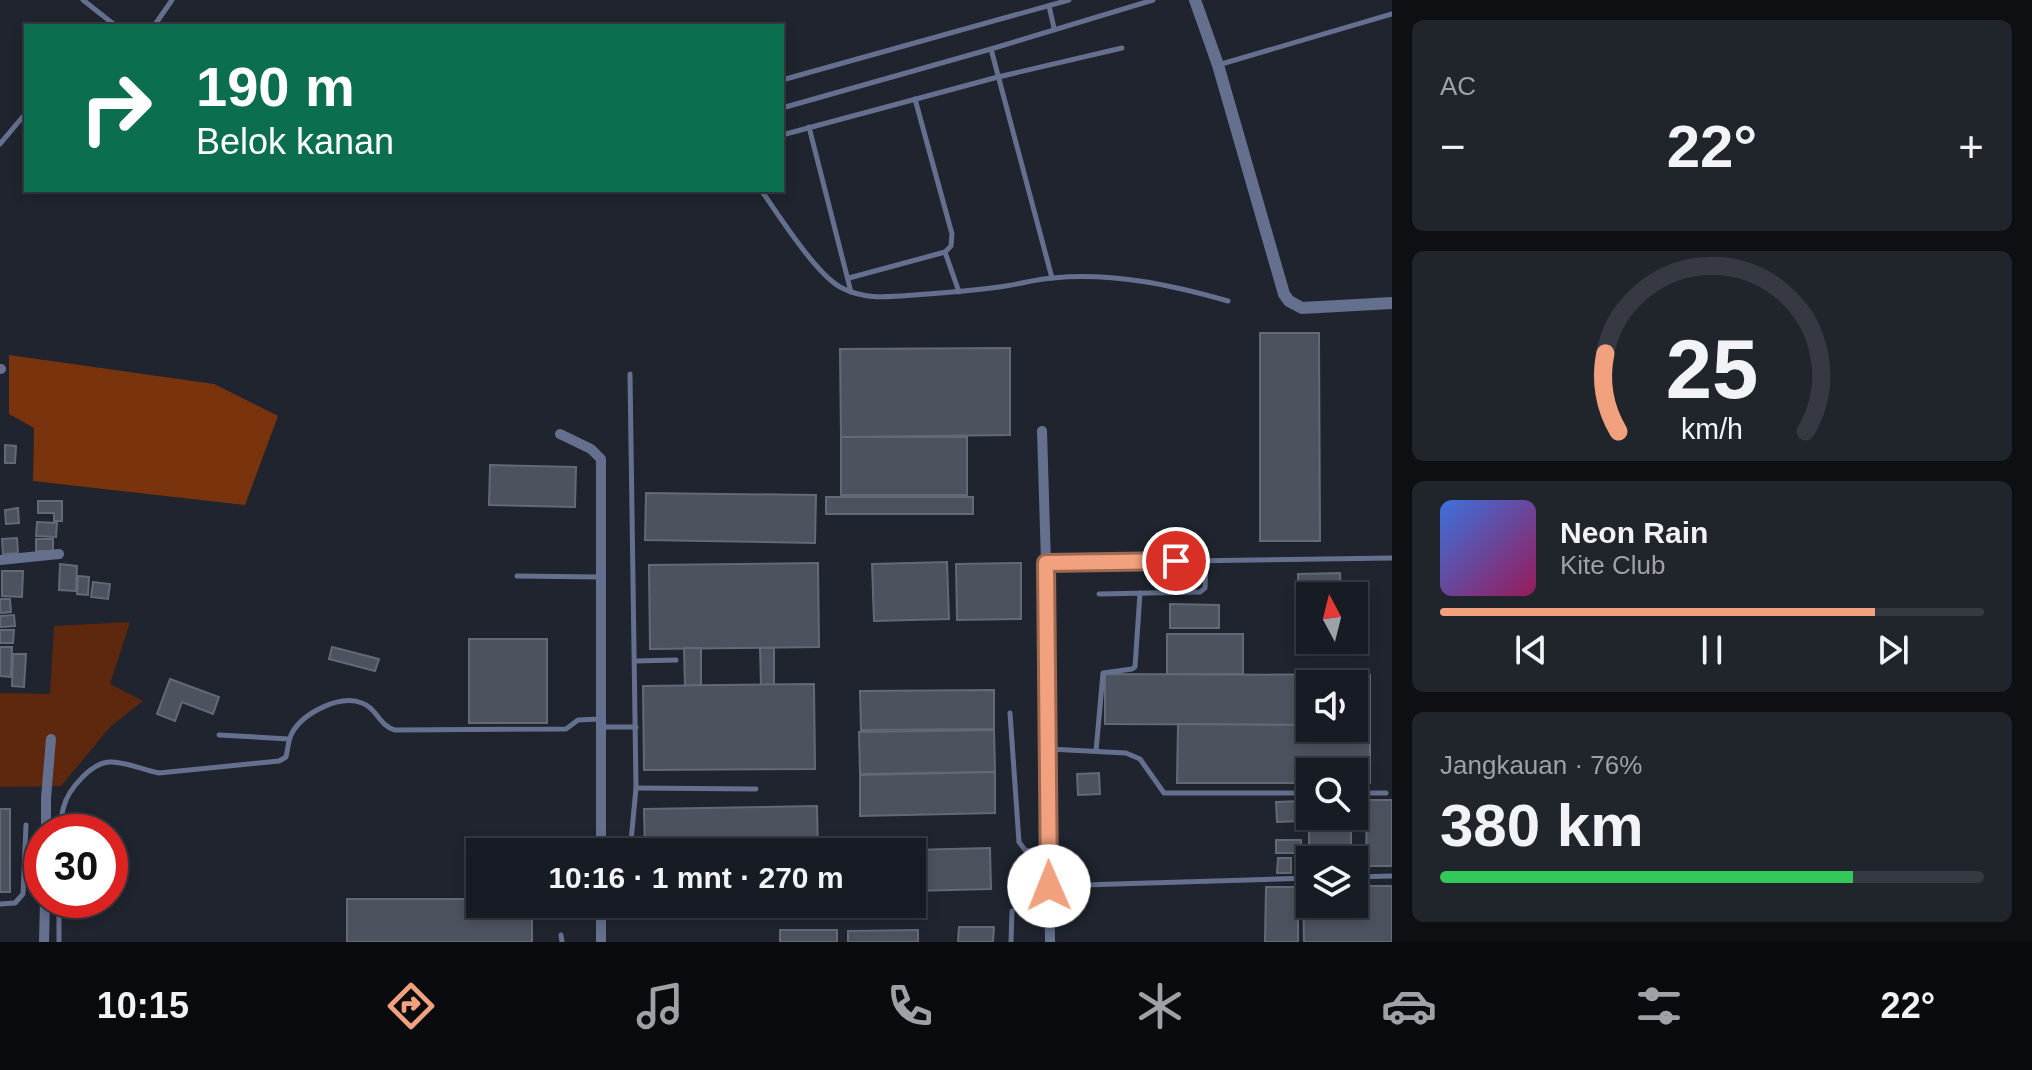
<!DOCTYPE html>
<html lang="id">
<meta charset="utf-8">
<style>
:root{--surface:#171b23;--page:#20242b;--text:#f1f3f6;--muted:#9ea1a6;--line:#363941;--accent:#f1a17d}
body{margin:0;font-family:Arial,sans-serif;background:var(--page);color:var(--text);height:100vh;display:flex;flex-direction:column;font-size:30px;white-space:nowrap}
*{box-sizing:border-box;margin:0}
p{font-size:26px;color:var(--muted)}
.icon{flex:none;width:44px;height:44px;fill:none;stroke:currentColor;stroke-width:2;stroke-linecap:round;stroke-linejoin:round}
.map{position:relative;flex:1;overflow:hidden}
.sheet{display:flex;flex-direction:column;gap:20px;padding:20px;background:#0d0f13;width:640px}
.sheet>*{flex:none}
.guide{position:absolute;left:24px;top:24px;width:760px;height:168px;border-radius:0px;box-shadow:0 4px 12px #0003,0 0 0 2px var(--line);background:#0b6e4f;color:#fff;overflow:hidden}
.needle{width:52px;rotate:353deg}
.controls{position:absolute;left:1296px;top:582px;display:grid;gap:16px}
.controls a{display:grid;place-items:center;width:72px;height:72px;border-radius:0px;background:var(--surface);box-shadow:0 4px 12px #0003,0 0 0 2px var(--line);font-size:40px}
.speed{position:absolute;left:24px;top:814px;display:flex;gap:16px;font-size:40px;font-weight:700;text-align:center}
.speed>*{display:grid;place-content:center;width:104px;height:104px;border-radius:50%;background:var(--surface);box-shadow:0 4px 12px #0003,0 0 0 2px var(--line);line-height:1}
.speed .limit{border:12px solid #d22;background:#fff;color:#111}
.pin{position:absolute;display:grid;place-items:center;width:68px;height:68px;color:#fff;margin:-34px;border:4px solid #fff;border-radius:50%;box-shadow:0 2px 8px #0007}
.me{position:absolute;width:88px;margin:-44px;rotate:359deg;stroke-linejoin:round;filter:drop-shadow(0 0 6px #0008)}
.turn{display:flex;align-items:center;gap:28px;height:168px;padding:0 40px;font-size:36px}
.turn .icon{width:104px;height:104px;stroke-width:2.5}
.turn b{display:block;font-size:56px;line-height:68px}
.big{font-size:60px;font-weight:700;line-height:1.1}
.sheet .tile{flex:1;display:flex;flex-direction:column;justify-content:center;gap:12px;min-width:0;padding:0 28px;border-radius:12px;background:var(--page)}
.sheet .dial{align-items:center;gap:0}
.dial svg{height:208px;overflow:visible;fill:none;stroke:var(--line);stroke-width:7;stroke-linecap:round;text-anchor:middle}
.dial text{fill:var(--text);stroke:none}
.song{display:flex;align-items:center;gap:24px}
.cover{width:96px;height:96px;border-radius:12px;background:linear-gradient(135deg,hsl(220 70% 55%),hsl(330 70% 35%))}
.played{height:8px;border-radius:4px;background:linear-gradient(90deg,var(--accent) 80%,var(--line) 80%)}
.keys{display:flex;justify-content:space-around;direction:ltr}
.heat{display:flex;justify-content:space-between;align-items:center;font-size:44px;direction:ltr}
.charge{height:12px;border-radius:6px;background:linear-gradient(90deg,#34c759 76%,var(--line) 0)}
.trip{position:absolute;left:466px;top:838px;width:460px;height:80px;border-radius:0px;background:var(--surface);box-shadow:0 4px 12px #0003,0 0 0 2px var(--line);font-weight:700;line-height:80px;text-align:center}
.tabs{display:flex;height:128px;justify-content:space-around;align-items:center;background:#090b0e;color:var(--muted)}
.tabs .icon{width:56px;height:56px}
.tabs .current{color:var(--accent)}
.tabs b{font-size:36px;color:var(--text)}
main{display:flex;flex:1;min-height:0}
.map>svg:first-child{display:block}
.green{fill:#5d280d}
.forest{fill:#79330d}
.building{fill:#4d525f;stroke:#646977;stroke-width:2}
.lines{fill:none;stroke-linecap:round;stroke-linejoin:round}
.service{stroke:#64708e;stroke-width:5}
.minor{stroke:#64708e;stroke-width:10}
.tertiary{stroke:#64708e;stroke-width:12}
.route-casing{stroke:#9d6951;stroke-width:20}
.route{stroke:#f1a17d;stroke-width:14}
</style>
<main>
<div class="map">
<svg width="1392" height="942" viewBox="0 0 1392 942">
<rect width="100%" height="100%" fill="#1f242f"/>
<polygon class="green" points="130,622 110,684 143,701 110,727 61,786 0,787 0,693 50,694 54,626"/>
<polygon class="forest" points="9,355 214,384 278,416 245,505 33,481 34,428 9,414"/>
<g class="building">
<polygon points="1260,333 1319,333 1320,541 1260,541"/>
<polygon points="1010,348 1010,435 841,437 840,349"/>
<rect x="841" y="437" width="126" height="58"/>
<polygon points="5,445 16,446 15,463 5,463"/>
<polygon points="490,465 576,467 575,507 489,505"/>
<polygon points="646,493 816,495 815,543 645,540"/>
<rect x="826" y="497" width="147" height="17"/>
<polygon points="38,501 62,501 62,521 54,521 54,513 38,513"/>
<polygon points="18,508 19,523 6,524 5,510"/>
<polygon points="37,522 57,523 56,537 36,536"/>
<polygon points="17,538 18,553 3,554 2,539"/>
<rect x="36" y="539" width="17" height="12"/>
<polygon points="947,562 949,619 874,621 872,564"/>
<polygon points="818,563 819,647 650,649 649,565"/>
<polygon points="1021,563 1021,619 957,620 956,564"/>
<polygon points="60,564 77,566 76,591 59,590"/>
<polygon points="2,571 23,571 22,597 2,596"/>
<polygon points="1340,573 1341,596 1310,596 1310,636 1298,637 1298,574"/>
<polygon points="78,576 89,577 88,595 77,594"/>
<polygon points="93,582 110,584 108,599 91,597"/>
<polygon points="0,599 10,599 11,612 0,613"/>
<polygon points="1170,604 1219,605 1219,628 1170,628"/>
<polygon points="14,615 15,626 0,627 0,616"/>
<polygon points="0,630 14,630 13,643 0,643"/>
<rect x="1167" y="634" width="76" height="40"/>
<rect x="469" y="639" width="78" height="84"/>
<polygon points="0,647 12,647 11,677 0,676"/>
<polygon points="332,647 379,659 375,671 329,659"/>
<polygon points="684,648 701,648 701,685 685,686"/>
<polygon points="760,648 774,648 774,685 761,685"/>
<polygon points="13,654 26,654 24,687 12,686"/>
<polygon points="1105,674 1370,675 1370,725 1354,725 1354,684 1310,684 1310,725 1105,724"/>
<polygon points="170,679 219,697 213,714 182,702 175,721 157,714"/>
<polygon points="814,684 815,769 644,770 643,686"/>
<polygon points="994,690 994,729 861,730 860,691"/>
<polygon points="1178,724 1310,725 1310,728 1354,728 1354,725 1370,725 1370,783 1354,783 1354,772 1310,772 1310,783 1177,783"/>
<polygon points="994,730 995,772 860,774 859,732"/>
<polygon points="995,772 995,813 860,816 860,775"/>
<polygon points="1099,773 1100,794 1078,795 1077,774"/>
<polygon points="1367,800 1392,800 1392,866 1366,866"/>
<polygon points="1300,801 1301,821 1277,822 1276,802"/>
<polygon points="817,806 818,852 645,852 644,809"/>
<polygon points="1309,808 1310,816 1351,816 1351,860 1310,860 1309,869"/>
<rect x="0" y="809" width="10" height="83"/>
<rect x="1276" y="840" width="25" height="13"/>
<polygon points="990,848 991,889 912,891 912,852 828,852"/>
<polygon points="1278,858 1291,858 1291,873 1277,873"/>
<polygon points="1354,886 1392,886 1392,942 1304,942 1303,887 1310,887 1310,904 1354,904"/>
<polygon points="1266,887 1298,887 1298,942 1265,942"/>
<polygon points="347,899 480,899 480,904 532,904 532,942 347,942"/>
<polygon points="959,927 994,927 993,942 958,942"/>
<rect x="780" y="930" width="57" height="12"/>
<polygon points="918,930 918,942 848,942 848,931"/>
</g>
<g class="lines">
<g class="service">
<polyline points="83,0 116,26"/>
<polyline points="1049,6 1054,28"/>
<polyline points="154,26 172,0"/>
<polyline points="991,49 1052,278"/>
<polyline points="1218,65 1392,14"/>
<polyline points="782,80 1069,0"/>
<polyline points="782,108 991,49 1153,0"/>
<polyline points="809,127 851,292"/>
<polyline points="782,135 998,77 1122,48"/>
<polyline points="0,144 26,113"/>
<path d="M761,190C778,214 817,276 842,288C865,300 890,297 914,295C943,293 971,291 999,287C1017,285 1035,279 1053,278C1112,272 1172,285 1228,301"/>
<polyline points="945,252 959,292"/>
<polyline points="849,278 945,252 951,246 952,234 915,99"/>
<polyline points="630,374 636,788 630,852"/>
<polyline points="1047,563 1392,558"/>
<polyline points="517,576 600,577"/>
<polyline points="1099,594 1200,592 1205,588 1206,560"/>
<polyline points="635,661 676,660"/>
<polyline points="1010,713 1019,842 1025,850 1049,854"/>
<polyline points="601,727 636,727"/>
<polyline points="219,735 289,739"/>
<polyline points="1049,749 1126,753 1140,759 1164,793 1310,793"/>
<polyline points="1096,751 1103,673 1132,669 1135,667 1140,593"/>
<polyline points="636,788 756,789"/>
<polyline points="1354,793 1386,793"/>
<path d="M61,832C61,824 61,814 64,806C68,790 91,763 109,762C125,761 143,770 159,773L279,761L286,757C288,749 288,740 292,733C303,713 340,694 362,703C377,708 378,725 395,730L566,729L578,720L600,719"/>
<polyline points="1354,877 1392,876"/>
<polyline points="1050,886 1310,878"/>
<polyline points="0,904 15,903 23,894 26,825"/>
<polyline points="561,935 562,942"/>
<polyline points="59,942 59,900"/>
<polyline points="1011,942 1012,911"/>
</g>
<g class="minor">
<polyline points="0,369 1,369"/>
<polyline points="1042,431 1046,563 1050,942"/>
<polyline points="560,434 591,449 601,459 601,852"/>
<polyline points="0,560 59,554"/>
<polyline points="46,832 46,798 51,739"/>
<polyline points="601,904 601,942"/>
<polyline points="44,942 45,900"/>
</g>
<polyline class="tertiary" points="1195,0 1218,65 1284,294 1289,301 1302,308 1392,303"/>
</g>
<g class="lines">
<defs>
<polyline id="route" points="1049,886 1046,563 1176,561"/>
</defs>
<use href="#route" class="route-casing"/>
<use href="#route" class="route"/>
</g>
</svg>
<div class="controls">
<a><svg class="needle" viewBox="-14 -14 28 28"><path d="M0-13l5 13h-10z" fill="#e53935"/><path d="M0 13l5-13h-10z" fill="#9ea1a6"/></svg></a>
<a><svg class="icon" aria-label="sound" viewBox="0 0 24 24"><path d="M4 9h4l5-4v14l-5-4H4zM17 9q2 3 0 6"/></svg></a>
<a><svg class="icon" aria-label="search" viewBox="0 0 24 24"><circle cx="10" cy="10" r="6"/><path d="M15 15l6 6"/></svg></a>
<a><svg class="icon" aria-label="layers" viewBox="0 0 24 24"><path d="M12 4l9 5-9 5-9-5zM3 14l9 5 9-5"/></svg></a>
</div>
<div class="speed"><div class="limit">30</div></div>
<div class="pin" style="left:1176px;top:561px;background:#d93025"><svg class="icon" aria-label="arrive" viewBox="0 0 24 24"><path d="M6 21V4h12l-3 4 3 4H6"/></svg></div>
<svg class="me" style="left:1049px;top:886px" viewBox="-20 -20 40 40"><circle r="19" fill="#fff"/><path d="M0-13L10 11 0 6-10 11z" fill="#f1a17d"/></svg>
<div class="trip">10:16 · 1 mnt · 270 m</div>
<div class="guide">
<div class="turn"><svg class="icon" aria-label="right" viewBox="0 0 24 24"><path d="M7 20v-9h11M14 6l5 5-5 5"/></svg><div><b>190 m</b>Belok kanan</div></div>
</div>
</div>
<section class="sheet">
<div class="tile"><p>AC</p>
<div class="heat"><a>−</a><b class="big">22°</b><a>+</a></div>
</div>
<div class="tile dial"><svg viewBox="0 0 100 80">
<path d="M14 69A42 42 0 1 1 86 69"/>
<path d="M14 69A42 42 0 0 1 9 39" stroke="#f1a17d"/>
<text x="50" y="56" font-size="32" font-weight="700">25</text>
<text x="50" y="72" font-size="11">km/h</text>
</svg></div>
<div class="tile">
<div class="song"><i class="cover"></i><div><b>Neon Rain</b><p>Kite Club</p></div></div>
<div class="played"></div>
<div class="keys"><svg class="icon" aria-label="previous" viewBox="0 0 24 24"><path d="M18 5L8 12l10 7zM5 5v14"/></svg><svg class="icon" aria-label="pause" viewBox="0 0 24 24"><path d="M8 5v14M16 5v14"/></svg><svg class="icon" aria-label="next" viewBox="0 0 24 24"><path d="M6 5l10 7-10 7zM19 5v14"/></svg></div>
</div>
<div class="tile"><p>Jangkauan · 76%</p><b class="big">380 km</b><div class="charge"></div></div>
</section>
</main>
<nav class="tabs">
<b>10:15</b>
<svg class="icon current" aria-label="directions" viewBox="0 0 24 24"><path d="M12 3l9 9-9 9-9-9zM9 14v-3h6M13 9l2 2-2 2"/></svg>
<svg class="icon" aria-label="music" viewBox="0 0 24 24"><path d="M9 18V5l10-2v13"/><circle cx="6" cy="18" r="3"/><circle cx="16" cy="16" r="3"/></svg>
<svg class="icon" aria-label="phone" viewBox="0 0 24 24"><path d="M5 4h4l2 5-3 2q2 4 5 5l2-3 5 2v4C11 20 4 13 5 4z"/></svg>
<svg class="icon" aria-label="climate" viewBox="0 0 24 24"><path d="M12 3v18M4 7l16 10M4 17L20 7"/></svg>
<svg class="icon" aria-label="car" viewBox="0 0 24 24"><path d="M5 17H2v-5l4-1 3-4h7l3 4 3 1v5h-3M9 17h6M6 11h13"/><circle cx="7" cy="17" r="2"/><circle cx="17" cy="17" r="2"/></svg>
<svg class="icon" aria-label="filters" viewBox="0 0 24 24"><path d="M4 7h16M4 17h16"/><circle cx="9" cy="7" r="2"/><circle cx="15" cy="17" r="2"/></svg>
<b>22°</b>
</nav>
